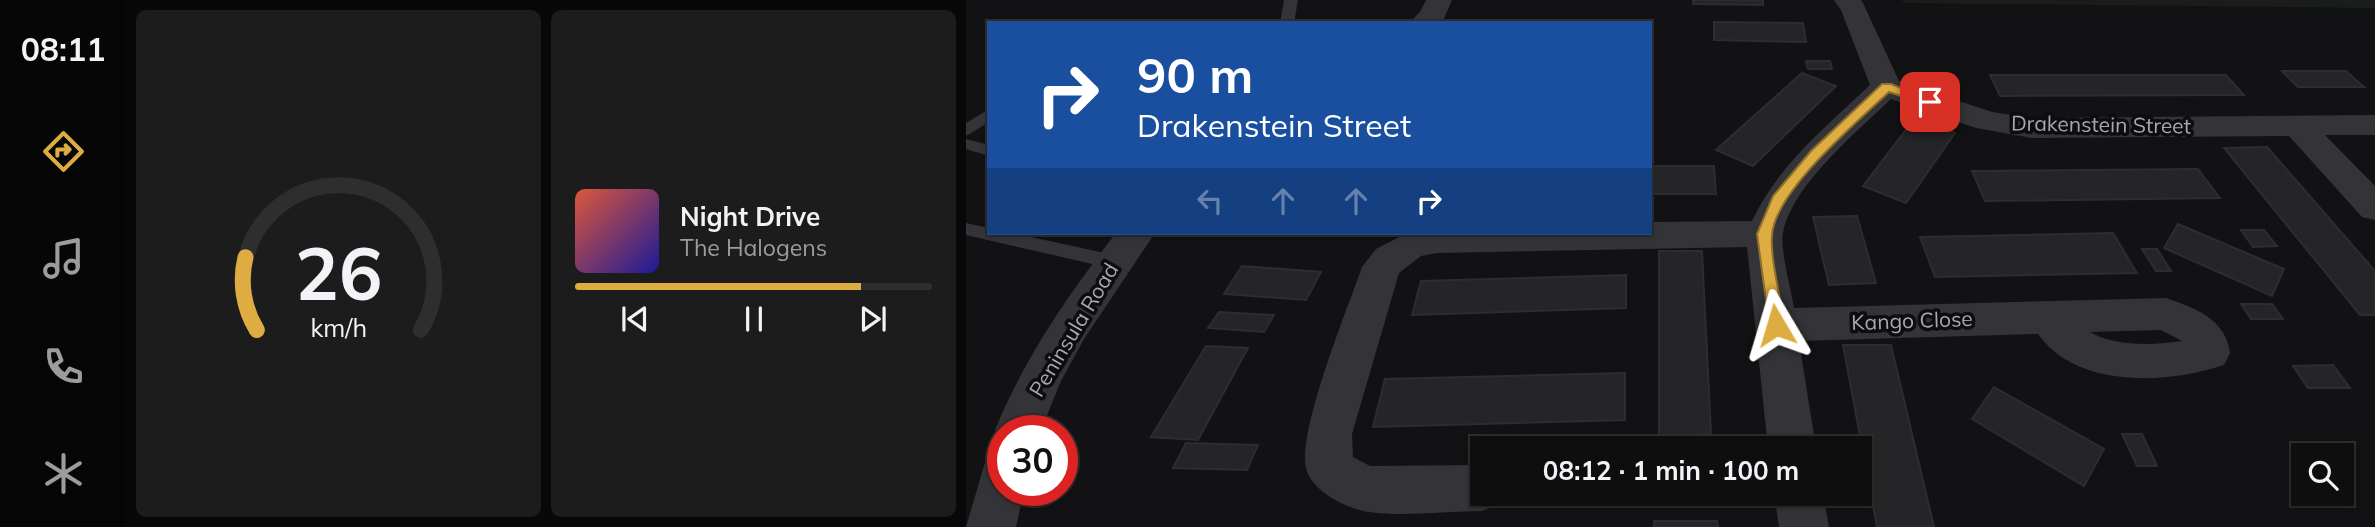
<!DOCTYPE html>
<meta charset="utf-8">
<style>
:root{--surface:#0e0e0f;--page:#1c1c1d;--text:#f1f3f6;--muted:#9b9c9e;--line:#2e2e2f;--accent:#ddad41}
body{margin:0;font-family:Mulish,sans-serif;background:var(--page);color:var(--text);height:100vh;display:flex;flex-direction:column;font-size:26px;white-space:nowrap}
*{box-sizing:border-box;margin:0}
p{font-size:23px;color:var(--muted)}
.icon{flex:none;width:38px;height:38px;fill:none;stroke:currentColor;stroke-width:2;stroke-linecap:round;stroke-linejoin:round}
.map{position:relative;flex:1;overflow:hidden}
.side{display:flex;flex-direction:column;gap:10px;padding:10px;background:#080808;width:840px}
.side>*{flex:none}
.hud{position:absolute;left:21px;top:21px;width:665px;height:214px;border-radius:0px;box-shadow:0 2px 5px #0004,0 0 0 2px var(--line);background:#1a4fa0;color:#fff;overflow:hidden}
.tools{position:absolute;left:1325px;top:443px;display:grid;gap:14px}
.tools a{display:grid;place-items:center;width:63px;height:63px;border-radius:0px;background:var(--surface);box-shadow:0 2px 5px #0004,0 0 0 2px var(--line);font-size:35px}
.speed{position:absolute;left:21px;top:415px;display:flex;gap:14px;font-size:35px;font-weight:700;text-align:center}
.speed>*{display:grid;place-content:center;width:91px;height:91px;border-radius:50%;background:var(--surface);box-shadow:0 2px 5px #0004,0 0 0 2px var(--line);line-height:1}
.speed .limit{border:10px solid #d22;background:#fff;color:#111}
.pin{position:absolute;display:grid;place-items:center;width:60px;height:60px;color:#fff;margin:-30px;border-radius:14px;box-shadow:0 4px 10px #0006}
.me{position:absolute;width:77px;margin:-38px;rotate:353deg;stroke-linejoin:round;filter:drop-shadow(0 0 5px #0008)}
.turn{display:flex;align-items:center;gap:24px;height:147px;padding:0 35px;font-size:32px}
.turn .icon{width:91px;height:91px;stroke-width:2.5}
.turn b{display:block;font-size:49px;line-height:60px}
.lanes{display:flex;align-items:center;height:66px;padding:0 35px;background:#0003;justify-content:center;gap:35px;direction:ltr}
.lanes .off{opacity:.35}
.side .card{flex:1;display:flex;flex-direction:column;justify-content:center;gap:10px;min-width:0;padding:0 24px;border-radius:10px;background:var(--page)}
.side .dial{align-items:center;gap:0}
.dial svg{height:182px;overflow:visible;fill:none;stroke:var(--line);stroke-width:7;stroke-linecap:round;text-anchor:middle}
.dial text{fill:var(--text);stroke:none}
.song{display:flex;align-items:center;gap:21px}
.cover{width:84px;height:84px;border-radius:10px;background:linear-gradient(135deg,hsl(10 70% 55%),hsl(240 70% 35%))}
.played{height:7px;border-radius:4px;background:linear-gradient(90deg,var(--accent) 80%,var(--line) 80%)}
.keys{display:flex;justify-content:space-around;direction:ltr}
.side .tiles{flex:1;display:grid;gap:10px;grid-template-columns:repeat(2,1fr)}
.trip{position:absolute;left:504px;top:436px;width:402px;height:70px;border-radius:0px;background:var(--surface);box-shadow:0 2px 5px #0004,0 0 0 2px var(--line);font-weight:700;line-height:70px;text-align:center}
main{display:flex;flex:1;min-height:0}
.menu{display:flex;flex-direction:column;width:126px;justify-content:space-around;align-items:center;background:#060606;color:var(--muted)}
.menu .icon{width:49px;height:49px}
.menu .on{color:var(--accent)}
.menu b{font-size:32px;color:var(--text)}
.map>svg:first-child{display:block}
.green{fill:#191e1a}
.building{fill:#252527;stroke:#2d2c2f;stroke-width:2}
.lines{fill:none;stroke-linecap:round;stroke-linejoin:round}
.lane{fill:#343438;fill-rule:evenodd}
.street{fill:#343438;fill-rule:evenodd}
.route{fill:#ddad41;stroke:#90702a;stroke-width:2}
.labels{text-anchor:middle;stroke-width:7;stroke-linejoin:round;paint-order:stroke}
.street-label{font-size:21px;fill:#a5a9b3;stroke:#0d0d0e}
</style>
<main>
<nav class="menu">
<b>08:11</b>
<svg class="icon on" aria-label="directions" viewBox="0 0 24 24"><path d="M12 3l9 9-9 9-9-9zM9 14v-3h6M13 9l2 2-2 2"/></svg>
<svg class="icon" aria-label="music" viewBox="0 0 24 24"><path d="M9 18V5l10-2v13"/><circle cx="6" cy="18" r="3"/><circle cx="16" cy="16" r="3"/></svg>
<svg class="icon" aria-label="phone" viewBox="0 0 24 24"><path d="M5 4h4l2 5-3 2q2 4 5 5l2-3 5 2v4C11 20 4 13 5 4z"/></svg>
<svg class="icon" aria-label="climate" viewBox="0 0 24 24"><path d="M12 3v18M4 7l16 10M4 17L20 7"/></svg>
</nav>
<section class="side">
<div class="tiles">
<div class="card dial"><svg viewBox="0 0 100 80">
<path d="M14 69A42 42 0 1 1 86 69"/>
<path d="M14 69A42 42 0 0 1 9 37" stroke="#ddad41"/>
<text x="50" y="56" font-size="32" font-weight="700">26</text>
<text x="50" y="72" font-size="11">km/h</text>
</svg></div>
<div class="card">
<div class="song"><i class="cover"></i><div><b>Night Drive</b><p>The Halogens</p></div></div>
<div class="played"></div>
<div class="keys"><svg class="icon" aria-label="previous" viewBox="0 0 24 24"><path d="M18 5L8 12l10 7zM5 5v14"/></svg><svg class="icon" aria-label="pause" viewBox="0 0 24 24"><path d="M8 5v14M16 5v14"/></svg><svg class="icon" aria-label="next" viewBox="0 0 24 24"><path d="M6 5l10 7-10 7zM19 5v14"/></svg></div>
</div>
</div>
</section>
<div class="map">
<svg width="1409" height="527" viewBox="0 0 1409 527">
<rect width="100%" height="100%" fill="#121214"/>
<polygon class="green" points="936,0 1409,0 1409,8 938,3"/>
<g class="building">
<polygon points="727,0 797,0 797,5 727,4"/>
<polygon points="748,22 837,23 840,42 748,40"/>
<polygon points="840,61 864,61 866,69 842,69"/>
<polygon points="1316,71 1380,71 1398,87 1332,87"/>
<polygon points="836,73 870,86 787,166 750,150"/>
<polygon points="1024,75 1260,75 1278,95 1034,96"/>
<polygon points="949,118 989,133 940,203 897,186"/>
<polygon points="1301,147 1409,271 1409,315 1394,315 1258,148"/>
<polygon points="684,166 748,166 750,194 684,194"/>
<polygon points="1232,169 1254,198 1019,201 1006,171"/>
<polygon points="891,216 910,283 863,285 847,217"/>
<polygon points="1212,224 1318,269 1306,296 1198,248"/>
<polygon points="1275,230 1298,230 1311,246 1287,247"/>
<polygon points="1147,233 1171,273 969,277 954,237"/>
<polygon points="1176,249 1191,249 1205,271 1190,271"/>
<polygon points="693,251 736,251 745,434 693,435"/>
<polygon points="276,266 355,272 340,300 258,294"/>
<polygon points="660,275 660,308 446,315 455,281"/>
<polygon points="1275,304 1306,304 1317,319 1285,319"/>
<polygon points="253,312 308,315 298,332 242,328"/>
<polygon points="877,345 925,345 968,527 911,527"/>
<polygon points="240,346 282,348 232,440 185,437"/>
<polygon points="1367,365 1384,388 1342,388 1327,366"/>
<polygon points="659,373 659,420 407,427 419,379"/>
<polygon points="1028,387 1138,449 1118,486 1006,419"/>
<polygon points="1156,434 1176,434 1191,466 1171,466"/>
<polygon points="220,443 292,445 281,470 207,468"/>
<polygon points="688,521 751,521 752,527 688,527"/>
</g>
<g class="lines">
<g class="lane">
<polygon points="318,0 332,0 328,23 314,23"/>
<polygon points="23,109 23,122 0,136 0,123"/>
<polygon points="0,139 23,145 23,156 0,149"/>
<polygon points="0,223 23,228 23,233 47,233 148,255 158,262 148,269 0,235"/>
</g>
<g class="street">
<polygon points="460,0 486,0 476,23 443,23 454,12"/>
<path d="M868,0H895L897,3L933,81L1026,112L1066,118L1409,115V135H1359L1409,186V220L1396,217L1323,136L1066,138L1010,128L925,99C891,132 826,185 817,233C814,250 825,289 828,308L1200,298C1229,308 1260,319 1264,353L1258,365C1201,384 1111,389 1072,334L833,341L850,448H802L781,247L471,253L455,256L433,273L386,434L387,457L404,466L516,465V494H538L533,504L516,511C481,511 437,517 403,512C381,509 345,491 340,468C332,429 381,310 396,267L410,249L441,233H684V222L786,221C812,165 860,127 904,85L875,10ZM1195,330L1216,341C1189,345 1149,347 1124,332Z"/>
<path d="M150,233H189L118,339L95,381L75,430H37L36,444L29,430C59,357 102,295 150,233Z"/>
<polygon points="37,453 37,490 58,490 50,527 0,527 20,459"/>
<polygon points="808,494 857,494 863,527 813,527"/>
</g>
</g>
<path class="route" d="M916,84H925L970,102L964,106L923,92C891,122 809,191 806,235C804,258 815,301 819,325L816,330H804L791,234L807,196L845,151Z"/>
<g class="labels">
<g class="street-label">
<text transform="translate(1135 125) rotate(1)" y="7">Drakenstein Street</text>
<text transform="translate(946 321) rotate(-2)" y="7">Kango Close</text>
<text transform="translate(108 330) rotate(-59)" y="7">Peninsula Road</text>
</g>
</g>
</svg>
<div class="tools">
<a><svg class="icon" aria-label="search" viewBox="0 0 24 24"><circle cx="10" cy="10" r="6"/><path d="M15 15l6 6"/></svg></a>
</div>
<div class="speed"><div class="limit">30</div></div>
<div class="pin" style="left:964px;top:102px;background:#d93025"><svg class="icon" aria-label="arrive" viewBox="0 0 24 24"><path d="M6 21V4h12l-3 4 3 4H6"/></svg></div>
<svg class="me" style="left:810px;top:325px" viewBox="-20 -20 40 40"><path d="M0-17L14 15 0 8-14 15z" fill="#ddad41" stroke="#fff" stroke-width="4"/></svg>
<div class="trip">08:12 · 1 min · 100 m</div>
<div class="hud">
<div class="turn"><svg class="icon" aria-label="right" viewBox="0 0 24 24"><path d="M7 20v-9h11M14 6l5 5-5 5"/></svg><div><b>90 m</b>Drakenstein Street</div></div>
<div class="lanes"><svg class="icon off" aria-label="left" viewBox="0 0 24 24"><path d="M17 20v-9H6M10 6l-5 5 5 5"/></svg><svg class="icon off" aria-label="ahead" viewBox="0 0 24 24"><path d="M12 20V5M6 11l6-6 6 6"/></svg><svg class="icon off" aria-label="ahead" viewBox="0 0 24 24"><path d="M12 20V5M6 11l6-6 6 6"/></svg><svg class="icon" aria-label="right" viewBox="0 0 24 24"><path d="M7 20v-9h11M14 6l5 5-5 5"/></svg></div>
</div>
</div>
</main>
